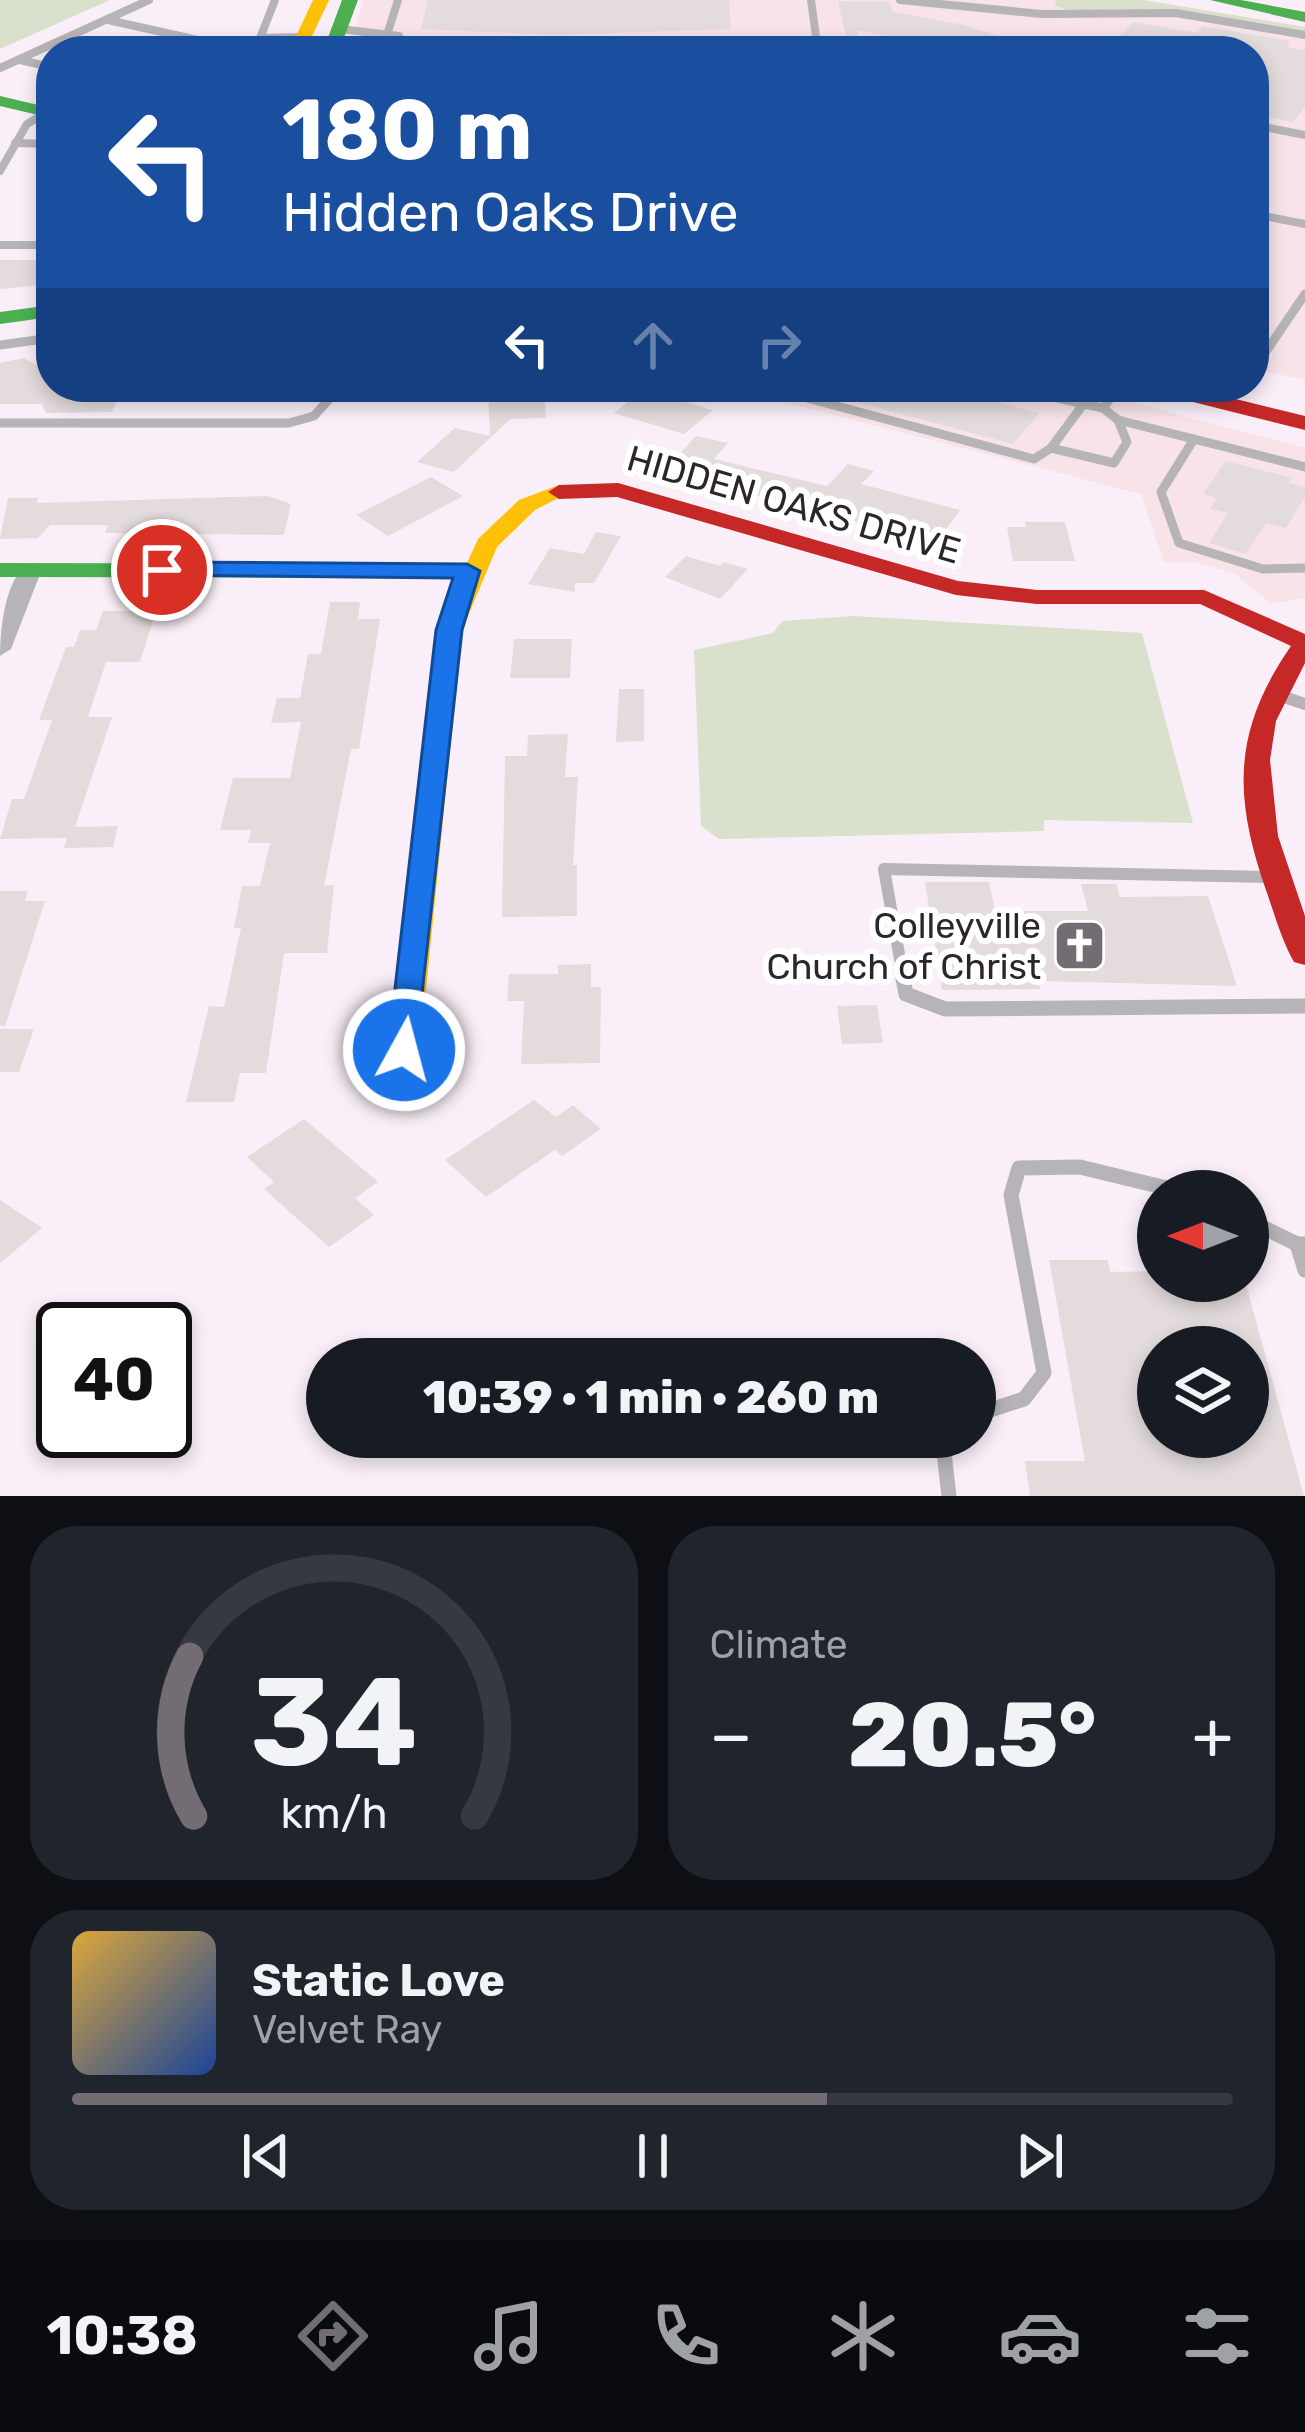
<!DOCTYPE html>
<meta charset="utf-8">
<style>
:root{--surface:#171b24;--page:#20242c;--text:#f1f3f6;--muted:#9ea1a6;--line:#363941;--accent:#746c73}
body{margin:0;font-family:Rubik,sans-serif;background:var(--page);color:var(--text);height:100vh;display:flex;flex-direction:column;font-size:45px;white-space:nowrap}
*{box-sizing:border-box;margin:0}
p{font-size:39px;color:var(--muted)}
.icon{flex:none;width:66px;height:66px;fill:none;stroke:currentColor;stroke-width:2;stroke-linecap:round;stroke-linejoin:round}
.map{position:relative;height:1496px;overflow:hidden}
.sheet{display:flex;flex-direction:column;gap:30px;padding:30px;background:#0d0f14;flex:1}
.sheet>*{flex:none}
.top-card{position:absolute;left:36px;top:36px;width:1233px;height:366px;border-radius:48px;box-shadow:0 6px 18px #0003;background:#1a4fa0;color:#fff;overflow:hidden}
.needle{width:78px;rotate:270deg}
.fabs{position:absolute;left:1137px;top:1170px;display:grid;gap:24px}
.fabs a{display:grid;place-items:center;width:132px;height:132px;border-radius:50%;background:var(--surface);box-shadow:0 6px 18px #0003;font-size:60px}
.speed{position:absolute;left:36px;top:1302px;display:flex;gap:24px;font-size:60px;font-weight:700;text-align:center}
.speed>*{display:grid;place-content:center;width:156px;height:156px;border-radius:50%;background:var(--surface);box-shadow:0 6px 18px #0003;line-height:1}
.speed .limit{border:6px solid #111;border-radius:18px;background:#fff;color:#111}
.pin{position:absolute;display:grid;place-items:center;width:102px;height:102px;color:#fff;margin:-51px;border:6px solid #fff;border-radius:50%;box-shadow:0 3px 12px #0007}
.me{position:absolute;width:132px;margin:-66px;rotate:7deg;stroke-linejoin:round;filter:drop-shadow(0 0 9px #0008)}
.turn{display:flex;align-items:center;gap:42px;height:252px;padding:0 48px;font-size:54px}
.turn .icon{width:156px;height:156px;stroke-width:2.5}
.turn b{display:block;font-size:84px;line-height:102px}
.lanes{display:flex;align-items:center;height:114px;padding:0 48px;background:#0003;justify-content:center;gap:60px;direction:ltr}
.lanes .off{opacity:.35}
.big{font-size:90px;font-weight:800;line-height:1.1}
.sheet .card{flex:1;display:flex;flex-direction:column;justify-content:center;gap:18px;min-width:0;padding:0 42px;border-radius:48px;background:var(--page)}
.sheet .dial{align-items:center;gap:0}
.dial svg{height:312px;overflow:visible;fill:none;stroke:var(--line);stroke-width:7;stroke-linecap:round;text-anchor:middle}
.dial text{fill:var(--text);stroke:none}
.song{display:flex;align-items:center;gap:36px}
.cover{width:144px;height:144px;border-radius:18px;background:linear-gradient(135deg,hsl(40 70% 55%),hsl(220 70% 35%))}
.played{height:12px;border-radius:6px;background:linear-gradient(90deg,var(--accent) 65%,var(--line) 65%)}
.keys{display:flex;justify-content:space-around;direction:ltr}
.heat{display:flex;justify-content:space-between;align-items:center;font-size:66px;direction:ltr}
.sheet .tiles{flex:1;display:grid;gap:30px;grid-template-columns:1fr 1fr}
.card:last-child{grid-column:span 2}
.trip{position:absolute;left:306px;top:1338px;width:690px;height:120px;border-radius:60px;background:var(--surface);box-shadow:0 6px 18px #0003;font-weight:800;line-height:120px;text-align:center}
.tab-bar{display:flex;height:192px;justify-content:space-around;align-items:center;background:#090b0e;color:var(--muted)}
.tab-bar .icon{width:84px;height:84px}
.tab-bar .selected{color:var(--accent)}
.tab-bar b{font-size:54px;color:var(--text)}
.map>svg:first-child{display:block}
.commercial{fill:#f7e3e8}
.green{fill:#d9e1cd}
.building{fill:#e4dbdc;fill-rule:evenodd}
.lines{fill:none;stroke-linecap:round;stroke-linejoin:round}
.lane-far3{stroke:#b6b4b6;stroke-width:8}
.lane-far2{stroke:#b6b4b6;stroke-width:9}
.lane-far1{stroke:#b6b4b6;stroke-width:12}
.lane{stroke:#b6b4b6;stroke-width:15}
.street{fill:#b6b4b6;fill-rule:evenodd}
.fast{fill:#4caf50;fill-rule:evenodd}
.slow{fill:#ffc107;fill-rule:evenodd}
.jam{fill:#c62828;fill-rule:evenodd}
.route{fill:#1a73e8;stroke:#114b97;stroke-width:3}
.labels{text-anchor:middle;stroke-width:12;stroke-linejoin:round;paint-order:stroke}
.street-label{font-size:36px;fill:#2c252b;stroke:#fff}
.poi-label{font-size:36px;fill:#2c252b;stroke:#fff;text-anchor:end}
</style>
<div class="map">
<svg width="1305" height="1496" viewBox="0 0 1305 1496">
<rect width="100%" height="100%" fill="#faeff8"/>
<g class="commercial">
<polygon points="364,0 1143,0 1305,27 1305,380 1254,369 1254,51 347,51"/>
<polygon points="725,387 1074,387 1305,448 1305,598 1271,604 1234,573 1197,563 1164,562 1141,494"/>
</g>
<g class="green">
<polygon points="0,0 110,0 0,49"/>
<polygon points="1055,0 1143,0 1305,27 1305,32 1184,10 1073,12 1056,6"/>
<polygon points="854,616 1142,633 1193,823 1044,820 1044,831 719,839 701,826 694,650 773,633 782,621"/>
</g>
<g class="building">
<polygon points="428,0 729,0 731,29 557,35 421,29"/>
<polygon points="838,1 890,2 893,12 964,25 1031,46 1030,51 958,51 859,30 856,37 846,36"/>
<polygon points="1134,22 1196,33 1203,26 1289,41 1288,47 1305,50 1305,107 1293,122 1254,114 1254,51 1103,51"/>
<polygon points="0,260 51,260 51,284 0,289"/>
<polygon points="24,358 51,374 51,387 122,387 112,412 46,413 42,404 0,404 0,363"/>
<polygon points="524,387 544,387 546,418 510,419 454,472 417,462 455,428 490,436 488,388"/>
<polygon points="820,387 938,387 1039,413 1013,444 819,392"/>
<polygon points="644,389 665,396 713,410 684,434 614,413"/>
<polygon points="696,436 728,443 714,459 827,486 848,464 874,471 861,484 960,510 936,543 680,475 694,460 678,456"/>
<polygon points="1226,461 1292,478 1288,483 1305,487 1305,497 1286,528 1266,523 1246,554 1209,543 1228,513 1210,509 1217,498 1203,494"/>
<polygon points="431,477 463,496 388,536 356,515"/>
<polygon points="268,496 291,504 284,535 105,533 108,525 50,525 38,538 0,539 8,498 38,498 37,503"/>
<polygon points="1025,522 1065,522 1075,561 1013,561 1007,527 1026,527"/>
<polygon points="596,532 621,536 594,583 575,583 575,592 528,584 550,548 584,554"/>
<polygon points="686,556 720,566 724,562 748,569 720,599 665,577"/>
<polygon points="330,602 360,602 358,619 380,619 359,749 351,749 324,886 334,885 327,953 284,953 266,1073 240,1073 234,1102 186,1102 209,1006 224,1007 241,928 234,928 242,886 260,886 270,843 248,843 251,830 220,830 233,778 290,778 301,722 271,723 277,698 300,698 308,654 321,654"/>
<polygon points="103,611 156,611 140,662 106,662 88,717 112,717 75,827 118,826 113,847 64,848 67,838 0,839 12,799 24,799 52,720 39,720 66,647 74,647 80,630 96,630"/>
<polygon points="514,639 572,639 570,678 510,678"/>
<polygon points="619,689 644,689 644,741 616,742"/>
<polygon points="568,734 565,777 578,777 573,865 577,865 577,916 502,917 505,756 527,756 528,735"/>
<polygon points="925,882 989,882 995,911 1088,911 1081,884 1116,884 1120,897 1208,896 1237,986 1039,981 1040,989 942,990"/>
<polygon points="0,891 28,891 25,901 45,901 5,1026 0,1025"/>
<polygon points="591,964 591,987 601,987 600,1063 521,1064 524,1001 507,1001 509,974 558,974 558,965"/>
<polygon points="877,1005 883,1043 842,1044 837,1006"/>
<polygon points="0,1029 34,1029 19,1072 0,1072"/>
<polygon points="534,1100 556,1117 573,1105 601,1129 562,1156 555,1150 486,1197 445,1160"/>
<polygon points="304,1119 378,1182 355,1198 374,1215 329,1247 264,1189 274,1182 247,1157"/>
<polygon points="0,1200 42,1228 0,1263"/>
<path d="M1049,1260H1108L1110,1272L1158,1271V1281H1245L1304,1496H1030L1025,1461H1085ZM1158,1347H1248V1437H1158Z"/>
</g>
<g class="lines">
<g class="lane-far3">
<polyline points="811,0 818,51"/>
<polyline points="900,0 1042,14 1176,13 1305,35"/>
<polyline points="108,20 247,51"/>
<polyline points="340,29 399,36"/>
<polyline points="387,35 398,0"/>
<polyline points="260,38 304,37"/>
<polyline points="334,43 838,43 909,51"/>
<polyline points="255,51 275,0"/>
<polyline points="20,60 51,67"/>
<polyline points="0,68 149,0"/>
<polyline points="1254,125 1305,135"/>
<polyline points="15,143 51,144"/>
<polyline points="0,171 27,124 47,112"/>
<polyline points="1254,214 1305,224"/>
<polyline points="0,245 51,245"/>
</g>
<g class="lane-far2">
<polyline points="0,345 51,338"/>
<polyline points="1254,369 1305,294"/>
<polyline points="766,387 1034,459 1051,448 1114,463 1127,442 1118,420 1305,467"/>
<polyline points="1007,387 1103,408 1118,420"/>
<polyline points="1103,408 1119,387"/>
<polyline points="0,423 289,423 314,416 340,387"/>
<polyline points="1194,439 1161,492 1179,543 1263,569 1305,568"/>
<polyline points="1051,448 1082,406"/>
</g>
<g class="lane-far1">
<polyline points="1278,695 1305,704"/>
<polyline points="904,982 884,869 1268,877"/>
</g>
<g class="lane">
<polyline points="903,979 906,994 945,1009 1305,1006"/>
<polyline points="1248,1220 1297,1244"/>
<polyline points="1304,1244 1297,1244 1305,1270"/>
<polyline points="975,1415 1024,1399 1044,1373 1011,1195 1019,1168 1080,1167 1179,1191"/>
<polyline points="949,1496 943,1444 950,1437"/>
</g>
<path class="street" d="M31,563L42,569L11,649L0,656C0,630 5,574 31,563Z"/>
<g class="fast">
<polygon points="342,0 358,0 339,51 323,51"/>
<polygon points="1210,0 1241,0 1305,12 1305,22"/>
<polygon points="0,96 51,108 51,118 0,106"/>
<polygon points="51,305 51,317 0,324 0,312"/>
<polygon points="0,563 467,564 479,571 467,578 0,577"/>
</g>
<g class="slow">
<polygon points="313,0 329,0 305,51 289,51"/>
<polygon points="559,485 570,492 535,510 497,547 462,630 420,1050 415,1058 404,1062 393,1058 388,1050 436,630 478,539 519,500"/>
</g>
<g class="jam">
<polygon points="1150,387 1187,387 1305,416 1305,430 1153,392"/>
<path d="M618,483L958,581L1037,590H1204L1305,634V663L1276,721L1270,760L1278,836L1305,916V965L1294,962C1282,941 1275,916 1267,893C1233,797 1232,731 1291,646L1200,604H1037L956,595L617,497L559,499L548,492L559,485Z"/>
</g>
</g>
<polygon class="route" points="162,562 467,564 480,571 462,630 415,1058 393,1058 388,1050 436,630 453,578 154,575 154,565"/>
<defs>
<symbol id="church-square" viewBox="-11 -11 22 22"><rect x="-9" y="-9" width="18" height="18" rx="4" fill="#746c73" stroke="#fff"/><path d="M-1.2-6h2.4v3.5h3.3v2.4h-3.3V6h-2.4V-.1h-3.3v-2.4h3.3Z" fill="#fff"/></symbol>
</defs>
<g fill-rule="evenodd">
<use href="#church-square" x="1050" y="916" width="59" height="59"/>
</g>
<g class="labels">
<g class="street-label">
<text transform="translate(794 504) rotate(16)" y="13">HIDDEN OAKS DRIVE</text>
</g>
<g class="poi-label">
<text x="1041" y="938">Colleyville<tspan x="1041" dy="41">Church of Christ</tspan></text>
</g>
</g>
</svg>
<div class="fabs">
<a><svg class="needle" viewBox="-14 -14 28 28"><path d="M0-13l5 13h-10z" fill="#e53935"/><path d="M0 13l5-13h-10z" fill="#9ea1a6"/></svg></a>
<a><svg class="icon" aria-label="layers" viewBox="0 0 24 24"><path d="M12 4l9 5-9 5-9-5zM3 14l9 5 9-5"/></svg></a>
</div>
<div class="speed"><div class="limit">40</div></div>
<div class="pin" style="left:162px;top:570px;background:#d93025"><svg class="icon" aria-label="arrive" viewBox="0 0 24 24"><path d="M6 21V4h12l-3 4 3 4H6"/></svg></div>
<svg class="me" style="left:404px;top:1050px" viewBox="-20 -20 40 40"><circle r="17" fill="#1a73e8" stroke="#fff" stroke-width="3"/><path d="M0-11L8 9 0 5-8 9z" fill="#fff"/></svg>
<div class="trip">10:39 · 1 min · 260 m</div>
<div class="top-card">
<div class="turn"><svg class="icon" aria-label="left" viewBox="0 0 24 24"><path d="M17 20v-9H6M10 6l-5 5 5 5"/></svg><div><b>180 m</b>Hidden Oaks Drive</div></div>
<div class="lanes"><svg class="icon" aria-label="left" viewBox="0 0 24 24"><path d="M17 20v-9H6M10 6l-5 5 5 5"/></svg><svg class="icon off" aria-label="ahead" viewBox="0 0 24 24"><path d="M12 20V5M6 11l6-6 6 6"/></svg><svg class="icon off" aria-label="right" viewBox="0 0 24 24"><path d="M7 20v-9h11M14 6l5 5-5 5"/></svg></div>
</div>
</div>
<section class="sheet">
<div class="tiles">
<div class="card dial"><svg viewBox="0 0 100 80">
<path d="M14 69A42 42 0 1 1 86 69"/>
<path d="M14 69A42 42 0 0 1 13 28" stroke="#746c73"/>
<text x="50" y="56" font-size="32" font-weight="700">34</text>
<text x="50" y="72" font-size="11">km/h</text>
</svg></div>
<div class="card"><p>Climate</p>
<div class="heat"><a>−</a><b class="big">20.5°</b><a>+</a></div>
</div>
<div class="card">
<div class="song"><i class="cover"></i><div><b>Static Love</b><p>Velvet Ray</p></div></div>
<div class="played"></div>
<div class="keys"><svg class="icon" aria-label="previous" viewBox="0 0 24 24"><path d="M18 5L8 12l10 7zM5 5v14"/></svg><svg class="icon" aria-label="pause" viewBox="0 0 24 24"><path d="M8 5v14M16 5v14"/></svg><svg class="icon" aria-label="next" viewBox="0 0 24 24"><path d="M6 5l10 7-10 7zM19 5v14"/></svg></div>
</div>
</div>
</section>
<nav class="tab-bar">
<b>10:38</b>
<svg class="icon selected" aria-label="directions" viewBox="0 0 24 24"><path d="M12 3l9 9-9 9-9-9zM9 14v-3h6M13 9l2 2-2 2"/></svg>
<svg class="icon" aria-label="music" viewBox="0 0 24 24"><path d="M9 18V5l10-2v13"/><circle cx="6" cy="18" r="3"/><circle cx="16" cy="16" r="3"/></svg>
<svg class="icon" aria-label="phone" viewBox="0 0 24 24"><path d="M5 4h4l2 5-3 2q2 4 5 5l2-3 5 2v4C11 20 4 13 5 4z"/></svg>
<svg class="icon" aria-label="climate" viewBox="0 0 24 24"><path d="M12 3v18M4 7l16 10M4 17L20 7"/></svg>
<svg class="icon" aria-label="car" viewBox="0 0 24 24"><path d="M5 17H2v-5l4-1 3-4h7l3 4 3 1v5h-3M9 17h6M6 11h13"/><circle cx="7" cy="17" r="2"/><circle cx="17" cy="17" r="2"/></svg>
<svg class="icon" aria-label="filters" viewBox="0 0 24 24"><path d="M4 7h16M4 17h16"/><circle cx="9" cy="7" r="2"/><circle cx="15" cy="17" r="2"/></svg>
</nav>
